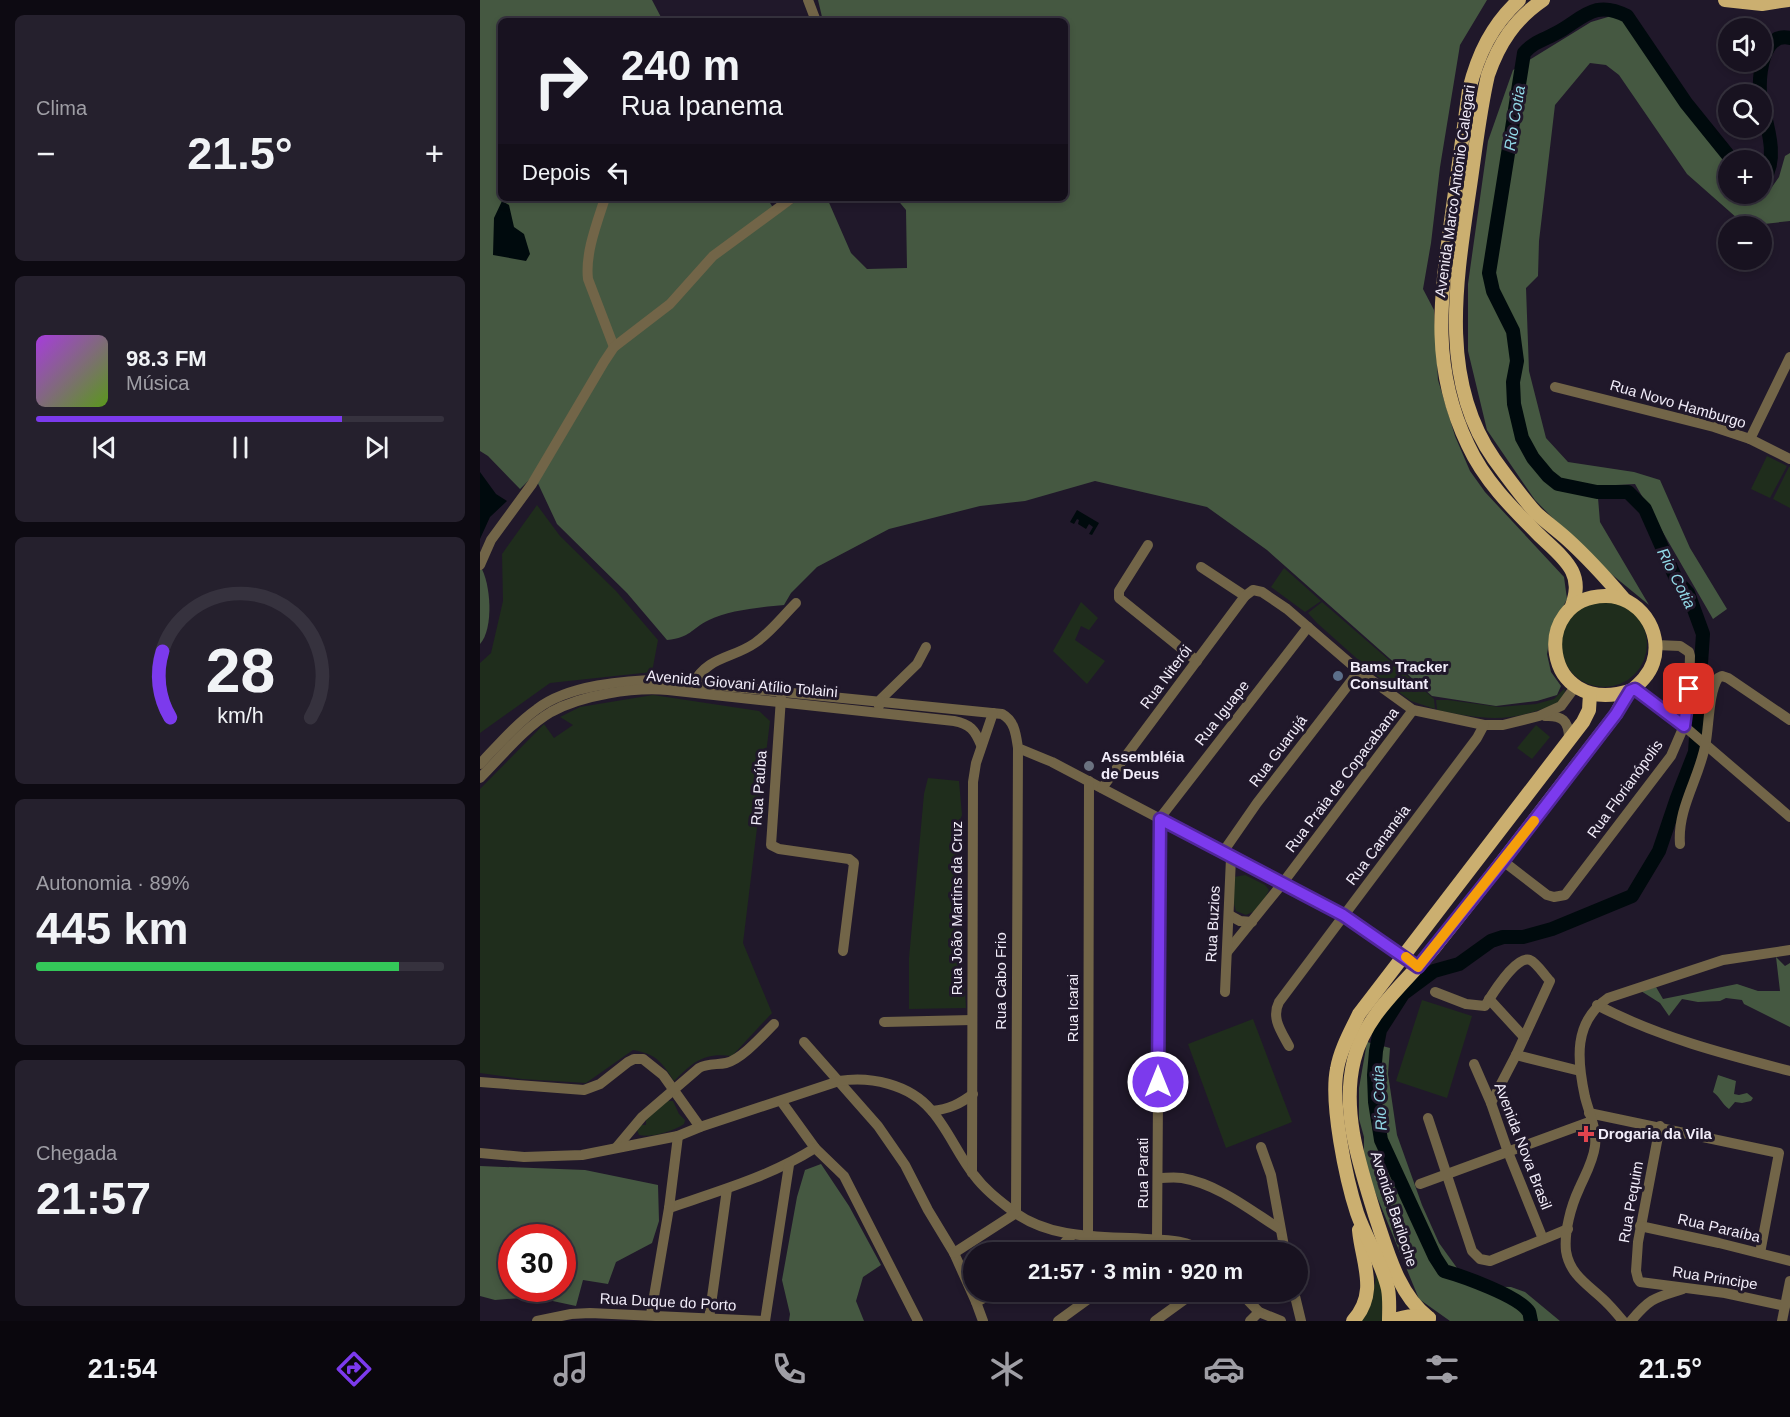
<!DOCTYPE html>
<html lang="pt">
<meta charset="utf-8">
<style>
:root{--surface:#181220;--page:#25202d;--text:#f1f3f6;--muted:#9f9ea5;--line:#36323e;--accent:#7c3aed}
body{margin:0;font-family:Arial,sans-serif;background:var(--page);color:var(--text);height:100vh;display:flex;flex-direction:column;font-size:22px;white-space:nowrap}
*{box-sizing:border-box;margin:0}
p{font-size:20px;color:var(--muted)}
.icon{flex:none;width:33px;height:33px;fill:none;stroke:currentColor;stroke-width:2;stroke-linecap:round;stroke-linejoin:round}
.map{position:relative;flex:1;overflow:hidden}
.side{display:flex;flex-direction:column;gap:15px;padding:15px;background:#0d0a12;width:480px}
.side>*{flex:none}
.top-card{position:absolute;left:18px;top:18px;width:570px;height:183px;border-radius:9px;box-shadow:0 3px 9px #0003,0 0 0 2px var(--line);background:#181220;color:var(--text);overflow:hidden}
.tools{position:absolute;left:1238px;top:18px;display:grid;gap:12px}
.tools a{display:grid;place-items:center;width:54px;height:54px;border-radius:50%;background:var(--surface);box-shadow:0 3px 9px #0003,0 0 0 2px var(--line);font-size:30px}
.speed{position:absolute;left:18px;top:1224px;display:flex;gap:12px;font-size:30px;font-weight:700;text-align:center}
.speed>*{display:grid;place-content:center;width:78px;height:78px;border-radius:50%;background:var(--surface);box-shadow:0 3px 9px #0003,0 0 0 2px var(--line);line-height:1}
.speed .limit{border:9px solid #d22;background:#fff;color:#111}
.pin{position:absolute;display:grid;place-items:center;width:51px;height:51px;color:#fff;margin:-26px;border-radius:12px;box-shadow:0 3px 9px #0006}
.me{position:absolute;width:66px;margin:-33px;rotate:0deg;stroke-linejoin:round;filter:drop-shadow(0 0 4px #0008)}
.turn{display:flex;align-items:center;gap:21px;height:126px;padding:0 24px;font-size:27px}
.turn .icon{width:78px;height:78px;stroke-width:2.5}
.turn b{display:block;font-size:42px;line-height:51px}
.then{display:flex;align-items:center;height:57px;padding:0 24px;background:#0003;gap:12px;font-size:22px}
.big{font-size:45px;font-weight:600;line-height:1.1}
.side .tile{flex:1;display:flex;flex-direction:column;justify-content:center;gap:9px;min-width:0;padding:0 21px;border-radius:9px;background:var(--page)}
.side .dial{align-items:center;gap:0}
.dial svg{height:156px;overflow:visible;fill:none;stroke:var(--line);stroke-width:7;stroke-linecap:round;text-anchor:middle}
.dial text{fill:var(--text);stroke:none}
.song{display:flex;align-items:center;gap:18px}
.cover{width:72px;height:72px;border-radius:9px;background:linear-gradient(135deg,hsl(280 70% 55%),hsl(90 70% 35%))}
.played{height:6px;border-radius:3px;background:linear-gradient(90deg,var(--accent) 75%,var(--line) 75%)}
.keys{display:flex;justify-content:space-around;direction:ltr}
.heat{display:flex;justify-content:space-between;align-items:center;font-size:33px;direction:ltr}
.charge{height:9px;border-radius:4px;background:linear-gradient(90deg,#34c759 89%,var(--line) 0)}
.trip{position:absolute;left:483px;top:1242px;width:345px;height:60px;border-radius:30px;background:var(--surface);box-shadow:0 3px 9px #0003,0 0 0 2px var(--line);font-weight:600;line-height:60px;text-align:center}
.dock{display:flex;height:96px;justify-content:space-around;align-items:center;background:#0a070d;color:var(--muted)}
.dock .icon{width:42px;height:42px}
.dock .selected{color:var(--accent)}
.dock b{font-size:27px;color:var(--text)}
main{display:flex;flex:1;min-height:0}
.map>svg:first-child{display:block}
.green{fill:#1f2d1c}
.forest{fill:#455841;fill-rule:evenodd}
.water{fill:#000a0d}
.lines{fill:none;stroke-linecap:round;stroke-linejoin:round}
.river{stroke:#000a0d;stroke-width:14}
.minor{stroke:#726548;stroke-width:10}
.major{stroke:#cbaf70;stroke-width:14}
.route-casing{stroke:#51269a;stroke-width:15}
.route{stroke:#7c3aed;stroke-width:10}
.slow{stroke:#f59e0b;stroke-width:10}
.service-dot{fill:#5c6f8a;stroke:#20182a;stroke-width:2}
.worship-dot{fill:#6b7280;stroke:#20182a;stroke-width:2}
.health-dot{fill:#e0444e;stroke:#20182a;stroke-width:2}
.labels{text-anchor:middle;stroke-width:6;stroke-linejoin:round;paint-order:stroke}
.street-label{font-size:15px;fill:#f1ecf9;stroke:#20182a}
.poi-label{font-size:15px;font-weight:bold;fill:#f1ecf9;stroke:#20182a;text-anchor:start}
.water-label{font-size:16px;font-style:italic;fill:#92d9e7;stroke:#20182a}
</style>
<main>
<section class="side">
<div class="tile"><p>Clima</p>
<div class="heat"><a>−</a><b class="big">21.5°</b><a>+</a></div>
</div>
<div class="tile">
<div class="song"><i class="cover"></i><div><b>98.3 FM</b><p>Música</p></div></div>
<div class="played"></div>
<div class="keys"><svg class="icon" aria-label="previous" viewBox="0 0 24 24"><path d="M18 5L8 12l10 7zM5 5v14"/></svg><svg class="icon" aria-label="pause" viewBox="0 0 24 24"><path d="M8 5v14M16 5v14"/></svg><svg class="icon" aria-label="next" viewBox="0 0 24 24"><path d="M6 5l10 7-10 7zM19 5v14"/></svg></div>
</div>
<div class="tile dial"><svg viewBox="0 0 100 80">
<path d="M14 69A42 42 0 1 1 86 69"/>
<path d="M14 69A42 42 0 0 1 10 35" stroke="#7c3aed"/>
<text x="50" y="56" font-size="32" font-weight="700">28</text>
<text x="50" y="72" font-size="11">km/h</text>
</svg></div>
<div class="tile"><p>Autonomia · 89%</p><b class="big">445 km</b><div class="charge"></div></div>
<div class="tile"><p>Chegada</p><b class="big">21:57</b></div>
</section>
<div class="map">
<svg width="1310" height="1321" viewBox="0 0 1310 1321">
<rect width="100%" height="100%" fill="#20182a"/>
<g class="green">
<polygon points="1287,456 1307,466 1290,498 1271,489"/>
<polygon points="1309,467 1310,467 1310,508 1293,499"/>
<polygon points="57,505 80,536 136,591 178,640 172,672 70,683 0,733 0,663 11,653 23,601 22,554"/>
<polygon points="804,568 841,601 825,612 791,587"/>
<circle cx="1124" cy="644" r="43"/>
<polygon points="601,602 618,618 609,630 601,626 595,640 625,661 607,684 573,651"/>
<polygon points="842,602 954,699 955,709 931,701 892,672 837,623 828,613"/>
<path d="M1085,688L1084,700C1034,723 1010,721 957,710L956,700H968L1019,707L1056,704L1074,699Z"/>
<path d="M173,695L279,711L290,721L263,943L292,1013L252,1056C224,1052 213,1062 194,1081C181,1061 176,1054 153,1050L106,1083L42,1079L0,1073V789L64,724L74,738L93,725L80,717L100,707Z"/>
<polygon points="1056,725 1070,737 1052,759 1037,748"/>
<polygon points="448,778 479,781 482,815 476,829 486,1008 429,1009 429,958 444,794"/>
<polygon points="765,875 785,885 789,890 779,909 766,915 756,911 753,901 754,877"/>
<polygon points="942,1000 992,1016 967,1098 916,1081"/>
<polygon points="773,1019 812,1122 746,1148 708,1044"/>
<path d="M187,1101H193L199,1114L205,1120L204,1124C194,1131 172,1138 159,1135L157,1130L160,1125H166V1120Z"/>
<polygon points="897,1271 903,1292 902,1321 881,1321 892,1300"/>
</g>
<g class="forest">
<path d="M0,0H172L183,21H21V198H287L297,214L321,198H347L371,253L387,269L427,268L426,210L416,198H585V21H343L338,0H1007L980,45L960,167L951,243L943,289L954,310L958,380L975,436L990,471L1005,492L1084,577L1087,599L1071,630L1067,654L1071,672L1081,686L1077,695L1057,701L1016,706L952,696L787,550L727,507L615,481L545,501L500,506L409,529L337,567L311,593L304,605C282,607 249,610 229,620C209,630 212,637 187,640L147,593L77,524L54,475L40,489L8,456L0,451Z"/>
<polygon points="1138,14 1248,160 1248,194 1281,194 1281,187 1292,187 1299,177 1305,156 1310,153 1310,221 1266,226 1207,174 1139,75 1126,65 1110,63 1075,105 1059,241 1058,276 1046,288 1049,371 1066,438 1088,462 1154,472 1180,480 1210,548 1247,609 1233,619 1155,484 1117,486 1120,522 1169,605 1113,559 1055,500 1007,430 988,351 988,284 1008,141 1033,70 1111,22"/>
<path d="M0,566C11,582 14,629 0,644Z"/>
<polygon points="1296,957 1305,966 1310,963 1310,1027 1264,1004 1262,1000 1246,998 1240,1001 1218,1002 1202,999 1189,1016 1180,1003 1161,991 1176,987 1183,999 1257,984 1278,991 1300,991"/>
<polygon points="887,1042 910,1048 908,1074 917,1135 942,1205 959,1243 990,1286 1031,1287 1045,1292 1080,1321 970,1321 939,1299 884,1165 884,1137 879,1119 879,1088"/>
<path d="M1238,1075L1256,1081L1254,1094L1259,1095L1267,1093L1273,1098L1271,1101L1262,1103L1255,1102L1249,1109C1242,1104 1240,1097 1233,1092Z"/>
<polygon points="341,1164 369,1206 401,1265 383,1277 376,1301 384,1321 309,1321 310,1314 302,1280 317,1197 325,1170"/>
<path d="M0,1166L105,1170L178,1185L179,1221L172,1243L136,1262L128,1284L103,1280L96,1306L54,1297L15,1300L0,1296ZM32,1238H82V1288H32Z"/>
</g>
<g class="water">
<polygon points="22,201 29,205 34,227 44,234 50,254 46,261 13,255 14,218"/>
<polygon points="0,472 16,494 27,501 10,517 0,539"/>
<polygon points="597,510 619,523 612,535 609,534 613,527 609,524 606,529 598,524 599,520 597,519 594,524 590,522"/>
</g>
<g class="lines">
<g class="river">
<path d="M1280,94C1279,76 1282,31 1310,38"/>
<path d="M1281,99C1286,123 1299,157 1284,179H1281"/>
<path d="M1051,1321C1050,1318 1050,1314 1049,1312C1039,1296 982,1276 964,1271L955,1257L901,1140L895,1102L894,1075L896,1051L900,1030L923,994L954,971L979,964L1011,941L1023,937H1043L1072,929L1152,896L1179,851L1197,798L1215,752L1223,634L1208,593L1197,581L1165,509L1148,492H1117L1078,484L1068,476L1053,458L1042,438L1034,404L1033,382L1037,361L1033,331L1013,291L1009,273L1044,53C1054,41 1067,39 1080,31C1105,16 1116,0 1147,16L1206,103L1252,160"/>
</g>
<g class="minor">
<polyline points="328,0 336,21"/>
<path d="M125,198C117,223 105,253 108,279L134,347"/>
<polyline points="1075,387 1234,427 1270,439 1310,459"/>
<polyline points="1270,439 1310,357"/>
<polyline points="668,545 639,591 639,598 717,661"/>
<polyline points="0,565 11,540 52,484 124,362 134,347 190,304 233,256 312,198"/>
<polyline points="721,567 765,596"/>
<path d="M213,684C228,656 252,659 275,643C290,633 303,616 316,603"/>
<polyline points="1155,689 1204,726 1310,817"/>
<polyline points="301,698 291,845 299,849 369,859 374,863 363,951"/>
<polyline points="399,706 401,699 437,664 446,647"/>
<path d="M1065,716C1082,715 1089,721 1089,738"/>
<path d="M0,764C18,745 36,724 57,709C88,685 146,680 183,680L522,714C535,721 536,735 538,748L572,762L863,915L938,967"/>
<path d="M0,778C22,756 44,728 71,712C102,695 153,687 188,690L474,721C490,724 495,730 501,745"/>
<polyline points="622,788 765,596 773,590 782,592 807,609 879,671 933,710 1004,725 1023,725 1059,716 1081,706 1095,687"/>
<path d="M1200,844C1197,807 1221,776 1226,741C1229,723 1229,692 1238,678L1242,676L1248,678L1310,720"/>
<polyline points="743,852 777,803 879,671"/>
<polyline points="1023,861 1067,895 1074,897 1085,895 1191,756 1204,726 1209,689 1210,656 1209,652 1200,646 1176,645"/>
<polyline points="749,915 760,921 772,922"/>
<polyline points="747,952 802,884 933,710"/>
<polyline points="745,992 751,858"/>
<path d="M955,992L986,1004L1005,1006C1011,996 1037,954 1050,960C1057,963 1064,975 1070,981L1036,1055L1011,1103"/>
<polyline points="1009,999 1044,1037"/>
<path d="M1117,1005C1178,1037 1244,1054 1310,1071"/>
<polyline points="404,1022 492,1020"/>
<polyline points="324,1042 398,1126 425,1165 448,1210 474,1253 496,1302 503,1321"/>
<path d="M809,1046C801,1031 791,1018 799,1002L997,738L1004,725"/>
<polyline points="1036,1055 1100,1071"/>
<polyline points="994,1064 1011,1103 1028,1152 1063,1239"/>
<polyline points="0,1082 104,1090 120,1084 148,1062 154,1059 163,1059 183,1075 220,1127"/>
<polyline points="301,1101 335,1148 364,1176 438,1321"/>
<path d="M452,1111C469,1109 480,1104 493,1094"/>
<polyline points="1109,1113 1299,1153 1280,1253"/>
<polyline points="948,1118 992,1251 1000,1259 1010,1261 1088,1229"/>
<polyline points="1180,1126 1158,1242 1156,1271 1158,1279 1160,1282 1245,1293 1305,1306"/>
<polyline points="781,1147 791,1175 805,1252"/>
<path d="M136,1148L162,1117L219,1068C228,1063 237,1065 246,1063C261,1060 283,1035 294,1024"/>
<path d="M0,1153L44,1157L102,1155L198,1136L220,1127L359,1081C390,1076 429,1084 451,1110C468,1129 478,1155 494,1175C505,1190 520,1201 534,1212C573,1240 622,1236 667,1239C688,1240 707,1240 724,1252"/>
<polyline points="492,1173 493,782 496,763 513,713"/>
<path d="M678,1178C686,1178 694,1177 702,1178C738,1184 770,1210 800,1229"/>
<polyline points="940,1184 1112,1121"/>
<path d="M189,1208C239,1191 291,1176 335,1148"/>
<polyline points="1160,1226 1239,1243 1310,1261"/>
<polyline points="608,1235 609,781"/>
<polyline points="576,1252 592,1235"/>
<polyline points="667,1252 677,1239 680,818 828,627"/>
<polyline points="474,1253 536,1213 538,748"/>
<polyline points="760,1292 779,1312 801,1321"/>
<polyline points="814,1292 821,1321"/>
<polyline points="496,1302 516,1292"/>
<polyline points="171,1314 189,1208 198,1136"/>
<polyline points="229,1319 247,1189"/>
<polyline points="57,1321 91,1314 110,1313 285,1321"/>
<polyline points="285,1321 309,1165"/>
<polyline points="578,1321 618,1292"/>
<polyline points="675,1321 715,1292"/>
<polyline points="770,1321 779,1312"/>
<path d="M1143,1321C1138,1315 1133,1309 1128,1304C1112,1287 1090,1277 1086,1251C1084,1232 1091,1206 1099,1189C1105,1175 1113,1162 1115,1146C1117,1129 1109,1113 1105,1097C1097,1060 1093,1022 1128,998L1243,960L1310,950"/>
<path d="M1151,1321C1171,1297 1175,1298 1203,1289"/>
<polyline points="1302,1321 1310,1281"/>
</g>
<g class="major">
<path d="M1039,0C1012,25 998,54 989,90C983,133 977,177 971,221C960,302 951,368 988,445C1004,480 1031,507 1058,534C1069,545 1085,557 1092,571C1098,583 1096,594 1092,606"/>
<path d="M1063,0C1035,19 1019,43 1008,75C999,114 995,154 989,193C976,281 959,381 1014,459C1027,477 1041,496 1056,513C1066,522 1077,530 1087,539C1108,558 1126,578 1144,599"/>
<polyline points="1245,0 1282,4 1308,0"/>
<path d="M949,1318C918,1295 907,1250 895,1215C880,1166 861,1112 874,1060C886,1011 929,981 958,943C1018,868 1077,790 1136,714C1140,707 1145,696 1151,691C1160,683 1169,675 1173,663C1184,631 1158,595 1125,596C1050,597 1061,718 1150,691"/>
<path d="M873,1321C899,1292 882,1263 879,1230"/>
<path d="M909,1321C909,1310 910,1300 908,1289C902,1262 886,1239 877,1213C866,1179 850,1103 857,1069C860,1050 871,1031 879,1014L1103,722L1109,710L1110,694"/>
<path d="M913,1321C925,1315 936,1315 949,1318"/>
</g>
</g>
<g class="lines">
<defs>
<polyline id="route" points="678,1082 680,819 863,915 938,967 1023,861 1136,714 1150,691 1155,689 1204,726 1209,689"/>
</defs>
<use href="#route" class="route-casing"/>
<use href="#route" class="route"/>
<polyline class="slow" points="926,957 938,967 1054,821"/>
</g>
<circle class="service-dot" cx="858" cy="676" r="6"/>
<circle class="worship-dot" cx="609" cy="766" r="6"/>
<path class="health-dot" d="M1103 1125h6v6h6v6h-6v6h-6v-6h-6v-6h6z"/>
<g class="labels">
<g class="street-label">
<text transform="translate(975 191) rotate(-82)" y="5">Avenida Marco Antonio Calegari</text>
<text transform="translate(1198 404) rotate(16)" y="5">Rua Novo Hamburgo</text>
<text transform="translate(686 677) rotate(-53)" y="5">Rua Niterói</text>
<text transform="translate(262 684) rotate(5)" y="5">Avenida Giovani Atílio Tolaini</text>
<text transform="translate(742 713) rotate(-52)" y="5">Rua Iguape</text>
<text transform="translate(798 751) rotate(-53)" y="5">Rua Guarujá</text>
<text transform="translate(862 780) rotate(-53)" y="5">Rua Praia de Copacabana</text>
<text transform="translate(279 788) rotate(-86)" y="5">Rua Paúba</text>
<text transform="translate(1145 789) rotate(-54)" y="5">Rua Florianópolis</text>
<text transform="translate(898 845) rotate(-53)" y="5">Rua Cananeia</text>
<text transform="translate(477 908) rotate(-90)" y="5">Rua João Martins da Cruz</text>
<text transform="translate(733 924) rotate(-87)" y="5">Rua Buzios</text>
<text transform="translate(521 981) rotate(-90)" y="5">Rua Cabo Frio</text>
<text transform="translate(593 1008) rotate(-90)" y="5">Rua Icarai</text>
<text transform="translate(1043 1146) rotate(69)" y="5">Avenida Nova Brasil</text>
<text transform="translate(663 1173) rotate(-90)" y="5">Rua Parati</text>
<text transform="translate(1151 1202) rotate(-80)" y="5">Rua Pequim</text>
<text transform="translate(914 1209) rotate(72)" y="5">Avenida Bariloche</text>
<text transform="translate(1239 1228) rotate(13)" y="5">Rua Paraíba</text>
<text transform="translate(1235 1278) rotate(9)" y="5">Rua Principe</text>
<text transform="translate(188 1302) rotate(3)" y="5">Rua Duque do Porto</text>
</g>
<g class="poi-label">
<text x="870" y="672">Bams Tracker<tspan x="870" dy="17">Consultant</tspan></text>
<text x="621" y="762">Assembléia<tspan x="621" dy="17">de Deus</tspan></text>
<text x="1118" y="1139">Drogaria da Vila</text>
</g>
<g class="water-label">
<text transform="translate(1034 118) rotate(-81)" y="6">Rio Cotia</text>
<text transform="translate(1197 578) rotate(63)" y="6">Rio Cotia</text>
<text transform="translate(899 1098) rotate(-93)" y="6">Rio Cotia</text>
</g>
</g>
</svg>
<div class="tools">
<a><svg class="icon" aria-label="sound" viewBox="0 0 24 24"><path d="M4 9h4l5-4v14l-5-4H4zM17 9q2 3 0 6"/></svg></a>
<a><svg class="icon" aria-label="search" viewBox="0 0 24 24"><circle cx="10" cy="10" r="6"/><path d="M15 15l6 6"/></svg></a>
<a>+</a>
<a>−</a>
</div>
<div class="speed"><div class="limit">30</div></div>
<div class="pin" style="left:1209px;top:689px;background:#d93025"><svg class="icon" aria-label="arrive" viewBox="0 0 24 24"><path d="M6 21V4h12l-3 4 3 4H6"/></svg></div>
<svg class="me" style="left:678px;top:1082px" viewBox="-20 -20 40 40"><circle r="17" fill="#7c3aed" stroke="#fff" stroke-width="3"/><path d="M0-11L8 9 0 5-8 9z" fill="#fff"/></svg>
<div class="trip">21:57 · 3 min · 920 m</div>
<div class="top-card">
<div class="turn"><svg class="icon" aria-label="right" viewBox="0 0 24 24"><path d="M7 20v-9h11M14 6l5 5-5 5"/></svg><div><b>240 m</b>Rua Ipanema</div></div>
<div class="then">Depois<svg class="icon" aria-label="left" viewBox="0 0 24 24"><path d="M17 20v-9H6M10 6l-5 5 5 5"/></svg></div>
</div>
</div>
</main>
<nav class="dock">
<b>21:54</b>
<svg class="icon selected" aria-label="directions" viewBox="0 0 24 24"><path d="M12 3l9 9-9 9-9-9zM9 14v-3h6M13 9l2 2-2 2"/></svg>
<svg class="icon" aria-label="music" viewBox="0 0 24 24"><path d="M9 18V5l10-2v13"/><circle cx="6" cy="18" r="3"/><circle cx="16" cy="16" r="3"/></svg>
<svg class="icon" aria-label="phone" viewBox="0 0 24 24"><path d="M5 4h4l2 5-3 2q2 4 5 5l2-3 5 2v4C11 20 4 13 5 4z"/></svg>
<svg class="icon" aria-label="climate" viewBox="0 0 24 24"><path d="M12 3v18M4 7l16 10M4 17L20 7"/></svg>
<svg class="icon" aria-label="car" viewBox="0 0 24 24"><path d="M5 17H2v-5l4-1 3-4h7l3 4 3 1v5h-3M9 17h6M6 11h13"/><circle cx="7" cy="17" r="2"/><circle cx="17" cy="17" r="2"/></svg>
<svg class="icon" aria-label="filters" viewBox="0 0 24 24"><path d="M4 7h16M4 17h16"/><circle cx="9" cy="7" r="2"/><circle cx="15" cy="17" r="2"/></svg>
<b>21.5°</b>
</nav>
